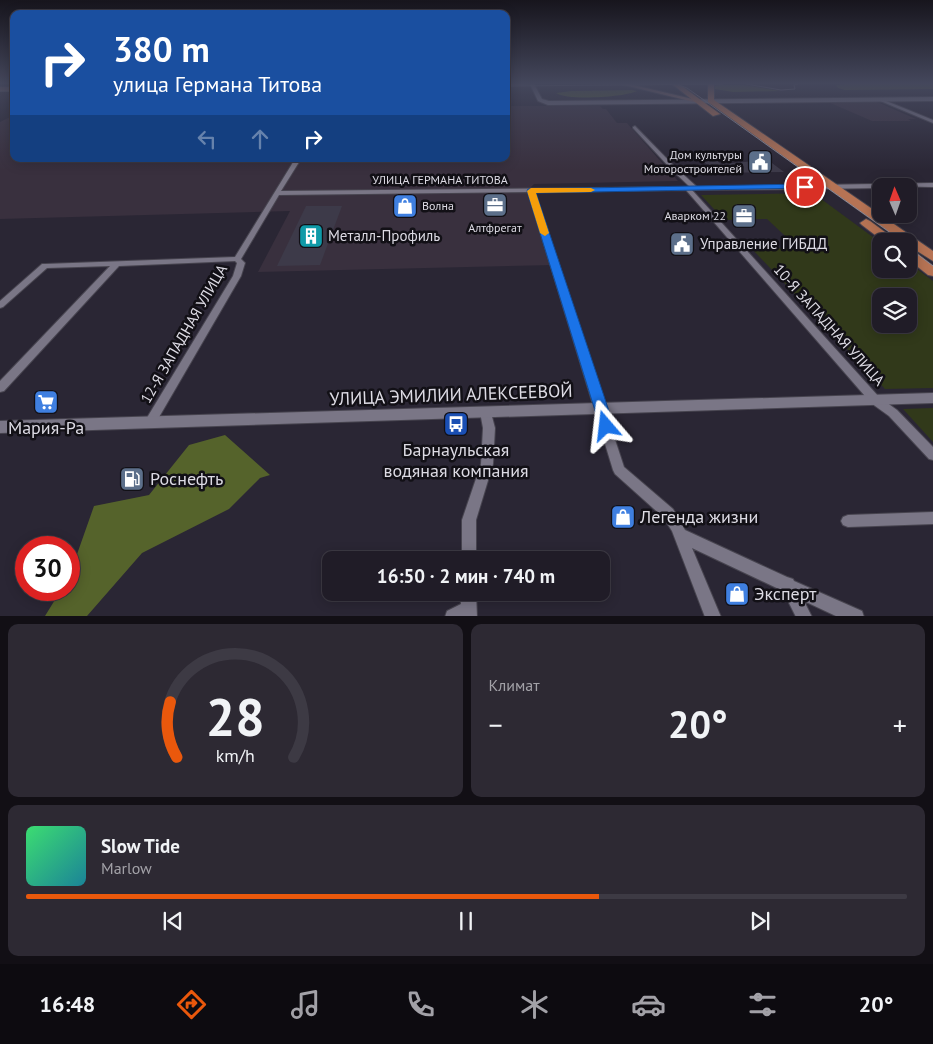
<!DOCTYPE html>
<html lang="ru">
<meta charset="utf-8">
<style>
:root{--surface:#201c27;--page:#2d2933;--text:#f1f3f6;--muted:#a2a1a7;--line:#3d3a44;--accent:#ea580c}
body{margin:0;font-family:"PT Sans",sans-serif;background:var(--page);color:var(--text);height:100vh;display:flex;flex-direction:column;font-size:19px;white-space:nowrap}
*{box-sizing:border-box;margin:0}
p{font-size:16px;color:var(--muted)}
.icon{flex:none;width:28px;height:28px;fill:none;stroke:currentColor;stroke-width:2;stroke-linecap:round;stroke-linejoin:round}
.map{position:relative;height:616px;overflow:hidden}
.drawer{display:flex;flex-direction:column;gap:8px;padding:8px;background:#120f15;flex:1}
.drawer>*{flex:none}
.hud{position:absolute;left:10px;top:10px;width:500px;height:152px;border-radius:10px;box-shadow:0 2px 12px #0003,0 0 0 1px var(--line);background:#1a4fa0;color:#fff;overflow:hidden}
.needle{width:32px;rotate:358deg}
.fabs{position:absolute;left:872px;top:178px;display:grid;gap:10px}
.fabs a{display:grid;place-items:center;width:45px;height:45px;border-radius:10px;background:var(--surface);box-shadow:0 2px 12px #0003,0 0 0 1px var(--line);font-size:25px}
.speed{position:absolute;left:15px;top:536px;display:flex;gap:10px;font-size:25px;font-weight:700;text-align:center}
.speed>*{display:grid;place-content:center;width:65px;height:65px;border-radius:50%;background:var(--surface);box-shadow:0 2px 12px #0003,0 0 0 1px var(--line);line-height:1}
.speed .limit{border:8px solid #d22;background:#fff;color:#111}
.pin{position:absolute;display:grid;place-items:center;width:42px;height:42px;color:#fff;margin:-21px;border:2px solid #fff;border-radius:50%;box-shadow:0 1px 5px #0007}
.me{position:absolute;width:55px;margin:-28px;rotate:343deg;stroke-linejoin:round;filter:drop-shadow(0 0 4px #0008)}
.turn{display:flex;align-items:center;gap:18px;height:105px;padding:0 20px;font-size:22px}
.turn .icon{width:65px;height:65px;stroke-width:2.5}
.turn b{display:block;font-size:35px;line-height:42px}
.lanes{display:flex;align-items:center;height:48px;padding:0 20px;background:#0003;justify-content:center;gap:25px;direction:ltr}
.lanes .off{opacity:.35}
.big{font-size:38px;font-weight:600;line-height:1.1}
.drawer .card{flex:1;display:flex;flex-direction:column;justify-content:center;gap:8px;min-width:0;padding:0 18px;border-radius:10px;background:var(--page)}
.drawer .dial{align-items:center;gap:0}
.dial svg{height:130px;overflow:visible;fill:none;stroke:var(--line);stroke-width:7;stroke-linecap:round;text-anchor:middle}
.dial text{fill:var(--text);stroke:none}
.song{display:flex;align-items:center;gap:15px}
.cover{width:60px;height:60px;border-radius:8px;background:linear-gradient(135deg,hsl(140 70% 55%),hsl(190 70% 35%))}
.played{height:5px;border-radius:2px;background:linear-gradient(90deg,var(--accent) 65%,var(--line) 65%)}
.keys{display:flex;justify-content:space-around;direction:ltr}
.heat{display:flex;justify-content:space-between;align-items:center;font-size:28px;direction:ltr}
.drawer .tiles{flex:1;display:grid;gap:8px;grid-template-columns:1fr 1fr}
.card:last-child{grid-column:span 2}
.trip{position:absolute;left:322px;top:551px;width:288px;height:50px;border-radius:10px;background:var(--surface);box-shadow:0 2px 12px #0003,0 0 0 1px var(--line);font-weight:600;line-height:50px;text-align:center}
.tab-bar{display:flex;height:80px;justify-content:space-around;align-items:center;background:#0d0b10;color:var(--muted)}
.tab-bar .icon{width:35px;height:35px}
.tab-bar .current{color:var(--accent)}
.tab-bar b{font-size:22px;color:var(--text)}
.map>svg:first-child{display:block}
.industrial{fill:#39303e}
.green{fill:#31391a;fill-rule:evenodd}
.forest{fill:#55632b}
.building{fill:#3d3a49}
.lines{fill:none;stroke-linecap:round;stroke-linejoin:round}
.minor-casing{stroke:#47444f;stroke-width:2}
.tertiary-casing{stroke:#47444f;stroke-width:2}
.secondary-casing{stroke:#47444f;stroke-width:2}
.primary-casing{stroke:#47444f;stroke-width:2}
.minor{fill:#7a7686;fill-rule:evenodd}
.tertiary{fill:#7a7686;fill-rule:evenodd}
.secondary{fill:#98746d;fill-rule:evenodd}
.primary{fill:#b67354;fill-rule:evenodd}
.tram{stroke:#8e8b97;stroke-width:1}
.route{fill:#1a73e8;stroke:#114b97}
.slow{fill:#f59e0b}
.labels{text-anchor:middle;stroke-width:5;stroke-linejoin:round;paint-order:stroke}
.far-poi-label{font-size:12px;fill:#dddbe4;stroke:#121016;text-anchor:end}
.far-street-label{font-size:12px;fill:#dddbe4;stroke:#121016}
.poi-label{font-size:15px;fill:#dddbe4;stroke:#121016;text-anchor:start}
.street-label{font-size:15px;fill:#dddbe4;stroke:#121016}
.near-street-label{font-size:18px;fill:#dddbe4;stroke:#121016}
.near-poi-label{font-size:18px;fill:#dddbe4;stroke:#121016;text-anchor:start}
</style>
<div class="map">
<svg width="933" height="617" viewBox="0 0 933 617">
<rect width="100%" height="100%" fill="#2a2634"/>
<g class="industrial">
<polygon points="875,101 916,119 908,119 911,121 872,121 828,102"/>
<polygon points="506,106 600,106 603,109 606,109 617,123 627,123 678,181 534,184 530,188 554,265 258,272 290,211 0,219 0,122 14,115 14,159 506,159"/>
</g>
<g class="green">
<path d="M813,193L881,243V269H909V263L933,281V388L885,389L752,249L798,248L767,219L724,220L701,195ZM881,296H909V324H881Z"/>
<polygon points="933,408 933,442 903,409"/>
</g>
<g class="forest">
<polygon points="846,84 933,84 933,89 845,90 838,88 836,85"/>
<polygon points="720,85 743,85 781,91 733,92 715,89 715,86"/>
<path d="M632,90L637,91C625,97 567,101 556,93L571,91Z"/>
<polygon points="225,435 270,475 260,478 229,509 142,553 87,616 45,616 61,590 69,590 69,577 94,506 149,495 189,445"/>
</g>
<g class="building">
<polygon points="694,153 708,153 721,164 768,160 784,172 716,173"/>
<polygon points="306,206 342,206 320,265 277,266"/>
</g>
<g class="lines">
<defs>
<g id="minor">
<polygon points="879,98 933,120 933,123 878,100"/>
<polygon points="635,126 675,167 697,187 818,186 818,188 816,189 692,190 879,397 897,410 933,447 933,460 929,459 889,416 871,403 686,190 534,192 624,467 673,509 685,530 787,577 793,579 794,581 862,611 864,617 838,617 804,601 812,617 796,617 783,591 692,548 721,617 705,617 672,531 663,517 615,474 613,470 528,192 279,195 241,259 245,263 241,276 155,424 151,425 147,424 145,421 233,276 237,263 235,261 119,266 4,391 0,392 0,381 110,266 47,268 3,307 0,308 0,301 42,264 45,264 235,257 295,159 301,159 281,191 690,187 671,169 633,128 633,127"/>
<polygon points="486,408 490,409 495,428 493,464 476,520 476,560 462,560 462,520 481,464 483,428 480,412 482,409"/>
<polygon points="933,512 933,524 848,527 843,525 841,521 843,517 848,515"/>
<polygon points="460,592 476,592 477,617 445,617 447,611 461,604"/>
</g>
<g id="tertiary">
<polygon points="530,84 534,84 542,99 549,101 933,97 933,101 548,105 538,101"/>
<polygon points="933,183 933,187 881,186 881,188 816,189 812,187 816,185"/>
<polygon points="933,393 933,403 0,433 0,421"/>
</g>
<g id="secondary">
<polygon points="506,84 533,84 506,86"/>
<polygon points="620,84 629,84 701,101 698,103"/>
<rect x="0" y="87" width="14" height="4"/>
</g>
<g id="primary">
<polygon points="672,84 679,84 720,114 713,116"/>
<polygon points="708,84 714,84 714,100 933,251 933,261 909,246 909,241 902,241 708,102"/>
<polygon points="866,219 870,221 897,241 883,241 862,225 860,223"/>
<polygon points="909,250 914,251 933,266 933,276 928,275 909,260"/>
</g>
</defs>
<use href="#minor" class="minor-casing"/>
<use href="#tertiary" class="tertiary-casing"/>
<use href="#secondary" class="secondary-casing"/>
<use href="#primary" class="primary-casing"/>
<use href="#minor" class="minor"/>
<use href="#tertiary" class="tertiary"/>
<use href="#secondary" class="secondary"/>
<use href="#primary" class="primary"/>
<g class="tram">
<polyline points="663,84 679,85 687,88 902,241"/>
<polyline points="746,84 781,90 795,89 794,85 798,84"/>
<polyline points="506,86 723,84"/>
<polyline points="0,91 14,91"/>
<polyline points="909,248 933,266"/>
</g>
</g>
<linearGradient id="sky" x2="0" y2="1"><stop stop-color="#17151d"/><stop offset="0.49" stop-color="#44475c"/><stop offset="1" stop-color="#44475c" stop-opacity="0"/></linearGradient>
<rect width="933" height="170" fill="url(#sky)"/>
<polygon class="route" points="805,184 809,187 808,188 536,193 614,426 612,430 606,432 601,430 527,191 528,189"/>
<polygon class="slow" points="531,188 591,188 595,190 591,192 536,193 549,233 545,236 540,233 527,191"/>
<defs>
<symbol id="civic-square" viewBox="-11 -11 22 22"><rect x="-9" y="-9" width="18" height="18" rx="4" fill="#5c6f8a" stroke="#121016"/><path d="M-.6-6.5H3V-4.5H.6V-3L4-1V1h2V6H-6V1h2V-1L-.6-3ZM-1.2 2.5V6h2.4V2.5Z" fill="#fff"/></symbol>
<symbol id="office-square" viewBox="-11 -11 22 22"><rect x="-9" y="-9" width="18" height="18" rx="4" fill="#5c6f8a" stroke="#121016"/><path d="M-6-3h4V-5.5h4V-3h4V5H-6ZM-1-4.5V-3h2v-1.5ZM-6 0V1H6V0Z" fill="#fff"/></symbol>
<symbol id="shop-square" viewBox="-11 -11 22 22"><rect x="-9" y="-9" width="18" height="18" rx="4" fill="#3f7fe0" stroke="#121016"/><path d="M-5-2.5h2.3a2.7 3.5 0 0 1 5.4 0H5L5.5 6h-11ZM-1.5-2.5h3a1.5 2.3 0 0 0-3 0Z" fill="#fff"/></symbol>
<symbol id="building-square" viewBox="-11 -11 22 22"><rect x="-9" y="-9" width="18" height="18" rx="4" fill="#0f9aa8" stroke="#121016"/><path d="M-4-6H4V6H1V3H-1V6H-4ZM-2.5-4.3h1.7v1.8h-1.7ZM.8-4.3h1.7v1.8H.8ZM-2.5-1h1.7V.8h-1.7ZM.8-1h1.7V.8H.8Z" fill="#fff"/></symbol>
<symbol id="supermarket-square" viewBox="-11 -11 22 22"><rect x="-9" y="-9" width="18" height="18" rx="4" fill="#3f7fe0" stroke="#121016"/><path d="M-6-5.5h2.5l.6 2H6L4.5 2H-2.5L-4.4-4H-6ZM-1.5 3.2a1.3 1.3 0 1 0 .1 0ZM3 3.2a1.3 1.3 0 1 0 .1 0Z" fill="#fff"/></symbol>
<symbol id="bus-square" viewBox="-11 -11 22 22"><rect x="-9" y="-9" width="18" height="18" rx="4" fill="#1a4fb4" stroke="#121016"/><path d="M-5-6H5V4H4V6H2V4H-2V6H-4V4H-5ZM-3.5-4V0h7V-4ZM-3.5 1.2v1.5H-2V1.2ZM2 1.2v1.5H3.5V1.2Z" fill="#fff"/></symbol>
<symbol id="fuel-square" viewBox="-11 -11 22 22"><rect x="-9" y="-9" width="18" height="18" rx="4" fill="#5c6f8a" stroke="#121016"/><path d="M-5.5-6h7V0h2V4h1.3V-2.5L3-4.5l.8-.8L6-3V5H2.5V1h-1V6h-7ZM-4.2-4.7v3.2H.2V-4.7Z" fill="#fff"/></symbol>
</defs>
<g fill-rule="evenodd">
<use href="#civic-square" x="746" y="148" width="28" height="28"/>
<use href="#office-square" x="481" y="191" width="28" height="28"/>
<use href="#shop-square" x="391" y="192" width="28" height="28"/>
<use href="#office-square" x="730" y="202" width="28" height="28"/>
<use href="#building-square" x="297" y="222" width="28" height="28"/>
<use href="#civic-square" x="668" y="230" width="28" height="28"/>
<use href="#supermarket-square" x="32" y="388" width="28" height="28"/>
<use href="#bus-square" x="442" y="410" width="28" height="28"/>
<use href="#fuel-square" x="118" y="465" width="28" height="28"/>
<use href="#shop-square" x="609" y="503" width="28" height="28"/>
<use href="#shop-square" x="723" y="580" width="28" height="28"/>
</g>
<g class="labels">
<g class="far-poi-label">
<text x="742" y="159">Дом культуры<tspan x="742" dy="14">Моторостроителей</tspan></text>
<text x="422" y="210" text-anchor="start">Волна</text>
<text x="726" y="220">Аварком 22</text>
<text x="495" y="232" text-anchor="middle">Алтфрегат</text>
</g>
<g class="far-street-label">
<text x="440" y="184">УЛИЦА ГЕРМАНА ТИТОВА</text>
</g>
<g class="poi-label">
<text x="328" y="241">Металл-Профиль</text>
<text x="700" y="249">Управление ГИБДД</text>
</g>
<g class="street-label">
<text transform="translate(829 325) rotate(48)" y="5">10-Я ЗАПАДНАЯ УЛИЦА</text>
<text transform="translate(184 334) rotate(-60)" y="5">12-Я ЗАПАДНАЯ УЛИЦА</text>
</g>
<g class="near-street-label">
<text transform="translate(451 395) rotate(-2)" y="6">УЛИЦА ЭМИЛИИ АЛЕКСЕЕВОЙ</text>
</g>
<g class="near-poi-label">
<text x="46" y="434" text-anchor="middle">Мария-Ра</text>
<text x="456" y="456" text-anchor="middle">Барнаульская<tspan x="456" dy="21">водяная компания</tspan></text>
<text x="150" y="485">Роснефть</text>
<text x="640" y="523">Легенда жизни</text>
<text x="754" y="600">Эксперт</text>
</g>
</g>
</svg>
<div class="fabs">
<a><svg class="needle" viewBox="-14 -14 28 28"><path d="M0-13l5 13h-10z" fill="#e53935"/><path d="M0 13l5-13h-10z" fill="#a2a1a7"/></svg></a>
<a><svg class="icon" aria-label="search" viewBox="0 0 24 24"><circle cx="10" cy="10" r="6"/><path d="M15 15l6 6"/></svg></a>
<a><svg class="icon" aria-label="layers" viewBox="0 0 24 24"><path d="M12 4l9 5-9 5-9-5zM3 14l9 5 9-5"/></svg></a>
</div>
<div class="speed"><div class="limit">30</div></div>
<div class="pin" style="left:805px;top:187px;background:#d93025"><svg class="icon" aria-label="arrive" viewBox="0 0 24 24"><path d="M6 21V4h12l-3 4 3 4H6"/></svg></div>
<svg class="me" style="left:606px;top:426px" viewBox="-20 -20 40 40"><path d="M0-17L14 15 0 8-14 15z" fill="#1a73e8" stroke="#fff" stroke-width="4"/></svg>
<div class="trip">16:50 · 2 мин · 740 m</div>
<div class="hud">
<div class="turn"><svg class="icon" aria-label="right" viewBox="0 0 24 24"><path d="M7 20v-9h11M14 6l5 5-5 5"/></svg><div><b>380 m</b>улица Германа Титова</div></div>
<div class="lanes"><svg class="icon off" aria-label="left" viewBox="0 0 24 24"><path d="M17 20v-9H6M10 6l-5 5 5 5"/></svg><svg class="icon off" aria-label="ahead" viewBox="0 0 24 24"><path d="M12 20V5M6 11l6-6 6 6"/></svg><svg class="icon" aria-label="right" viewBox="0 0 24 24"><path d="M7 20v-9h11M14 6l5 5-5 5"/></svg></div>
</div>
</div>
<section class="drawer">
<div class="tiles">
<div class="card dial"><svg viewBox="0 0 100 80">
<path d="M14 69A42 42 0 1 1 86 69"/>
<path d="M14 69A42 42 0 0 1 10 35" stroke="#ea580c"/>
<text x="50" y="56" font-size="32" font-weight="700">28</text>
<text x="50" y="72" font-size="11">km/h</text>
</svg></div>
<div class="card"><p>Климат</p>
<div class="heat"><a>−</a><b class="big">20°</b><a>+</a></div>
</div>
<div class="card">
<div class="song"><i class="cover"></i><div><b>Slow Tide</b><p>Marlow</p></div></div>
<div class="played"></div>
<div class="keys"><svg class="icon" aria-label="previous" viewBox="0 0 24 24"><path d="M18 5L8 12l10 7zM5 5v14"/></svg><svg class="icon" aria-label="pause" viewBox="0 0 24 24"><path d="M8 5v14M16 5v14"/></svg><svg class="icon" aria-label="next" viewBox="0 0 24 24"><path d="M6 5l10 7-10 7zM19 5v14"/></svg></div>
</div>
</div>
</section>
<nav class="tab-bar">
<b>16:48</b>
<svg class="icon current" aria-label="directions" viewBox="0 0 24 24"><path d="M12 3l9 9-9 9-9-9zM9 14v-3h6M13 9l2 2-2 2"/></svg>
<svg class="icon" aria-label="music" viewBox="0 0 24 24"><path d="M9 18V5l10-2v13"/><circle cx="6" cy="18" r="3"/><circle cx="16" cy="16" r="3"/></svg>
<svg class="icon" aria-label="phone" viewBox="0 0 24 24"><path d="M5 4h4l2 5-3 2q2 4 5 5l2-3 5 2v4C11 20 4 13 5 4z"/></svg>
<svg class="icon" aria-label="climate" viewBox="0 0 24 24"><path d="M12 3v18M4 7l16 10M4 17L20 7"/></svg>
<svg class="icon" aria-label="car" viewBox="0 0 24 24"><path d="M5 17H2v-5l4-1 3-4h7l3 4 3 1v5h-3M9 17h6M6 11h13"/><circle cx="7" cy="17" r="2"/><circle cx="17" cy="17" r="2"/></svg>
<svg class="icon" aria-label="filters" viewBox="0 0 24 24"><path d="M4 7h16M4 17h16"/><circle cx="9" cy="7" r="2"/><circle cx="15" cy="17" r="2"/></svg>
<b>20°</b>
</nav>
